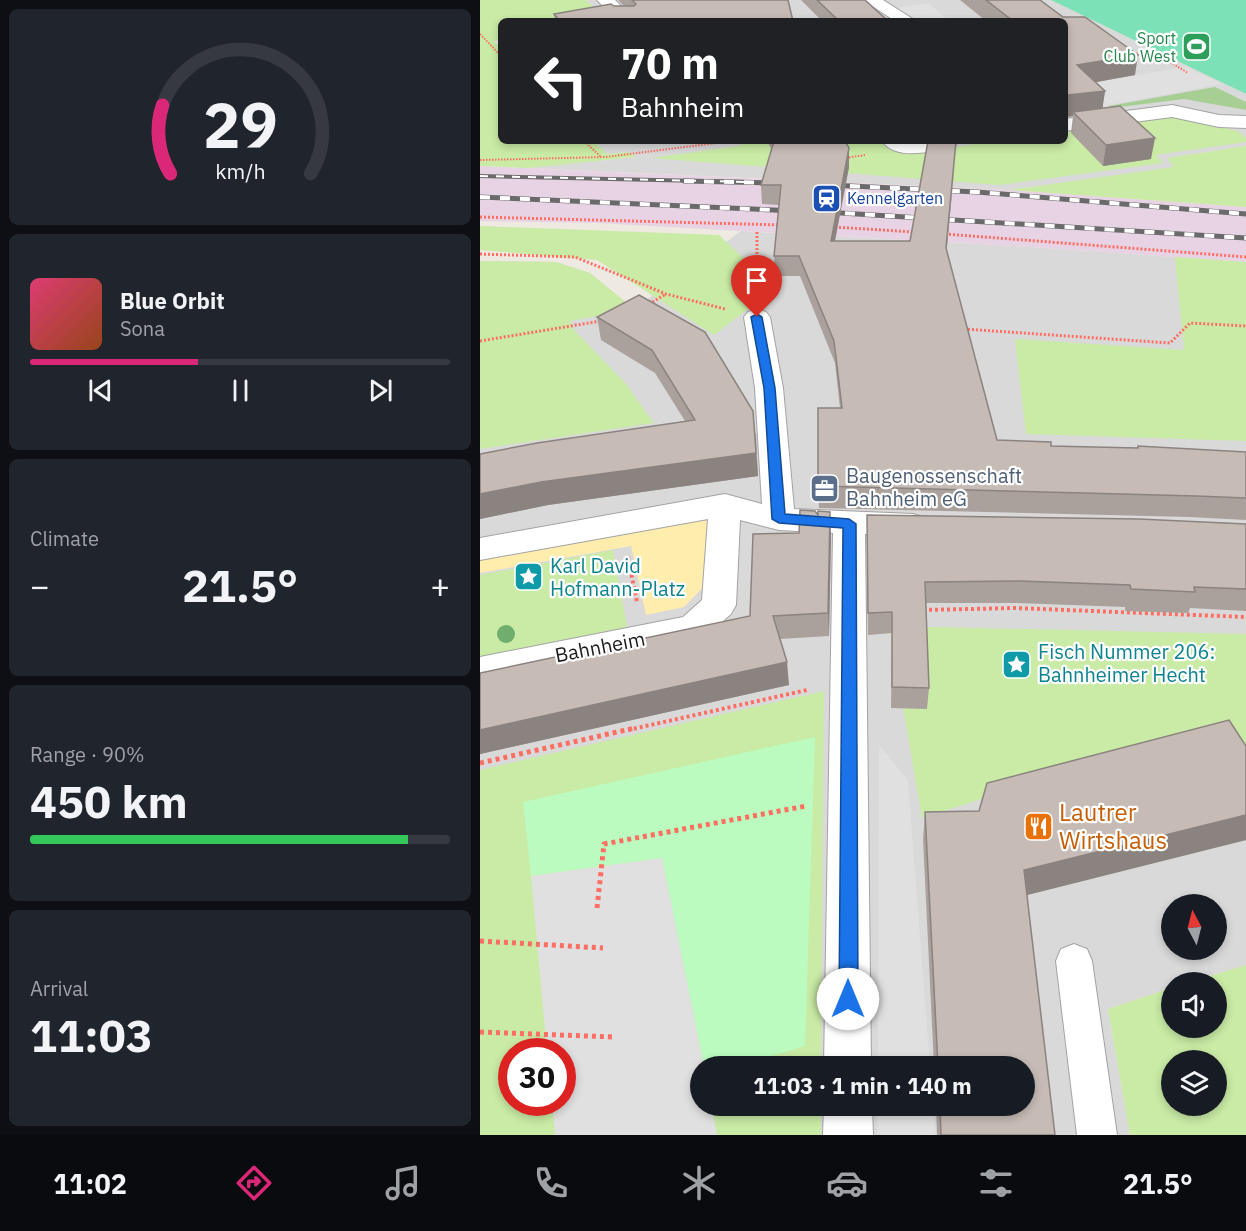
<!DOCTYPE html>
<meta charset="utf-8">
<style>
:root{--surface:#171b24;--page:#20242c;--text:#f1f3f6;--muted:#9ea1a6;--line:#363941;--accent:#db2777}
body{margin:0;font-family:"IBM Plex Sans",sans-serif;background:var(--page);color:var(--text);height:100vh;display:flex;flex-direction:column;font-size:22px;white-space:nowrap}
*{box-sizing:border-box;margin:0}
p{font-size:20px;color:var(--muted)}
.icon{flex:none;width:33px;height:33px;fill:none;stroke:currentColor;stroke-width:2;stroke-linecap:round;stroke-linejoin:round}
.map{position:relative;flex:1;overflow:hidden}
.panel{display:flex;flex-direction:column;gap:9px;padding:9px;background:#0d0f14;width:480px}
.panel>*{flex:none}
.top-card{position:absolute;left:18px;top:18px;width:570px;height:126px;border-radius:9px;box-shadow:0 3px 9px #0003;background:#202124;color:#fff;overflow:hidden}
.needle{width:39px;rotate:353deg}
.tools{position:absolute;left:681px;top:894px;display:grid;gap:12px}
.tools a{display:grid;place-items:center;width:66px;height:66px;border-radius:50%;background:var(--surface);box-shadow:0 3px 9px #0003;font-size:30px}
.speed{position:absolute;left:18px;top:1038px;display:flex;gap:12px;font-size:30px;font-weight:700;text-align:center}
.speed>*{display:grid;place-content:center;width:78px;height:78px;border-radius:50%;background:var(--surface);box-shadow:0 3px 9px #0003;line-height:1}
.speed .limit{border:9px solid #d22;background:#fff;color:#111}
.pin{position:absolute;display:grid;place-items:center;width:51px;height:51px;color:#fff;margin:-62px -26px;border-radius:50% 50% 50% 0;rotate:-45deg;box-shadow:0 0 6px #0007}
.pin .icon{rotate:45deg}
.me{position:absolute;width:66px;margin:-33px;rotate:0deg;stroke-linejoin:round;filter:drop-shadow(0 0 4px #0008)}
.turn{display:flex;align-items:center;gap:21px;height:126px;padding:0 24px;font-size:27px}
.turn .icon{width:78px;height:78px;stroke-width:2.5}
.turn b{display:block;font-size:42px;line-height:51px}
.big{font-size:45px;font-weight:800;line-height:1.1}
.panel .widget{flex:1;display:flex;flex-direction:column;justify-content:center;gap:9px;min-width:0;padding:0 21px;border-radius:9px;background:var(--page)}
.panel .dial{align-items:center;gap:0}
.dial svg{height:156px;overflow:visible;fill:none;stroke:var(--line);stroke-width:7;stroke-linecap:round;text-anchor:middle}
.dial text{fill:var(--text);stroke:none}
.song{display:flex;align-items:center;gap:18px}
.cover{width:72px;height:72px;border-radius:9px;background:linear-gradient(135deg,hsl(340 70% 55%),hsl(20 70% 35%))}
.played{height:6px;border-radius:3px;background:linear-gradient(90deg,var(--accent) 40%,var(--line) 40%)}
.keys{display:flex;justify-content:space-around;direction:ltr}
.heat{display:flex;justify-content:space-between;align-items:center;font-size:33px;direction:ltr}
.charge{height:9px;border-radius:4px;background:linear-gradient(90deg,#34c759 90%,var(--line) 0)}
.trip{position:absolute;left:210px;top:1056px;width:345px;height:60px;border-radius:30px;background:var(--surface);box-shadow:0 3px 9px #0003;font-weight:800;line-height:60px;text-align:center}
.tabs{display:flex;height:96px;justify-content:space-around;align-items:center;background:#090b0e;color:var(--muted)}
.tabs .icon{width:42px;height:42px}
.tabs .on{color:var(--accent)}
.tabs b{font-size:27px;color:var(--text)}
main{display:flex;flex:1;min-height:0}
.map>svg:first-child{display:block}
.residential{fill:#dad9d9;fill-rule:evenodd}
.industrial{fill:#e7d3e4}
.grass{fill:#c9eba5;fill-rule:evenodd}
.forest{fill:#a7cf94}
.sand{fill:#ffedae}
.park{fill:#bbfbbf}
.pitch{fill:#7ce1b7}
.parking{fill:#e0e0e0}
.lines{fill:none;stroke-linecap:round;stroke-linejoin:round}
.service-casing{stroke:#a3a3a3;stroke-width:2}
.minor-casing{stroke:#a3a3a3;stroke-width:2}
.path-far3{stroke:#fe6e62;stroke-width:2;stroke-dasharray:1.5 1.5;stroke-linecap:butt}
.path-far2{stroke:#fe6e62;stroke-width:3;stroke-dasharray:2 2;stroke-linecap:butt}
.path-far1{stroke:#fe6e62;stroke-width:4;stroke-dasharray:3 3;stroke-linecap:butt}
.path{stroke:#fe6e62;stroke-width:5;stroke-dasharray:4 4;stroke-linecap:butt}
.service{fill:#fff;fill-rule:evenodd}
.minor{fill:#fff;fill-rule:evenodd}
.rail-far1-casing{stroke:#6a6a6a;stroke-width:4}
.rail-casing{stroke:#6a6a6a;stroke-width:5}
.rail-far1{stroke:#fff;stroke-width:2;stroke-dasharray:8;stroke-linecap:butt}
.rail{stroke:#fff;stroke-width:4;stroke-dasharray:10;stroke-linecap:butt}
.tree{fill:#70ae6d}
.wall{fill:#aaa19c}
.shaded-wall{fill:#8b837f}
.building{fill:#c6bbb5;stroke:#8b837f;stroke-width:1.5}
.route{fill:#1a73e8;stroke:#114b97;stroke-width:1.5}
.labels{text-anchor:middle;stroke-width:4.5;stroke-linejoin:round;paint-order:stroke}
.far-leisure-label{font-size:16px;fill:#27864d;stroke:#fff;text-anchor:end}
.far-transit-label{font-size:16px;fill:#164399;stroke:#fff;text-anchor:start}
.service-label{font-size:20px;fill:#4e5e75;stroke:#fff;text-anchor:start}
.culture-label{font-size:20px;fill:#0d838f;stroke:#fff;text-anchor:start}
.street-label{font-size:20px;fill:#1c1c1c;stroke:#fff}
.near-food-label{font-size:24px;fill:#c56008;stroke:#fff;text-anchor:start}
</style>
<main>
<section class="panel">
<div class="widget dial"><svg viewBox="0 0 100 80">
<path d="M14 69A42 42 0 1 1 86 69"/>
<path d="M14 69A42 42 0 0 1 10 34" stroke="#db2777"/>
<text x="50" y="56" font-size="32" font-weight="700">29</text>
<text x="50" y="72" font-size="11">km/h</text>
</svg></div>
<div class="widget">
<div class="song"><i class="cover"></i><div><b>Blue Orbit</b><p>Sona</p></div></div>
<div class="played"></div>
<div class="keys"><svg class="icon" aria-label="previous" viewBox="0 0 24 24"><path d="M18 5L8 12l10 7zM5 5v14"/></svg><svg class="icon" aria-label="pause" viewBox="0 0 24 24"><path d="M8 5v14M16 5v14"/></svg><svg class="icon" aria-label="next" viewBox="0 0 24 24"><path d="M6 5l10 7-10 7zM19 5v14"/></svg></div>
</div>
<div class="widget"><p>Climate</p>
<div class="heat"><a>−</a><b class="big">21.5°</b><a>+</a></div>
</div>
<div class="widget"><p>Range · 90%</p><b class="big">450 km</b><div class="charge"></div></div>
<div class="widget"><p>Arrival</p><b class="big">11:03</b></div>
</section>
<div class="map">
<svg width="766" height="1135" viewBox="0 0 766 1135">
<rect width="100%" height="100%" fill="#eee9e1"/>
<g class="residential">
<polygon points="106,0 571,0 766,94 766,146 687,158 695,167 529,190 48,168 155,157 149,152 127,154 114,141 585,141 585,21 111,21 125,18"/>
<path d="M261,231L551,247L766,262V965L710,982H692L691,988L628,1009L650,1135H0V261L76,262L110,273L154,309ZM692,904H736V950H692ZM32,1052H82V1102H32ZM220,1066H544V1106H220Z"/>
</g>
<polygon class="industrial" points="0,166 529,190 766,207 766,262 551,247 117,223 0,221"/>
<g class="grass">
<polygon points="0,0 106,0 125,18 111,21 21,21 21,40 14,41 21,48 21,141 114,141 127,154 149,152 156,157 48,168 0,166"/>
<polygon points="693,116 758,131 766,138 766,142 676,155 683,163 520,185 171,158 258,146 270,141 396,141 426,154 516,141 585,141 585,131"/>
<polygon points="766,146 766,207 529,190 694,167 687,158"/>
<polygon points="0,226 239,235 295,288 234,335 117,260 0,250"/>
<polygon points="695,257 766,262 766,441 546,434 535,339 704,350"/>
<polygon points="0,261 76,262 110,273 154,309 90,321 95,331 146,384 174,423 0,449"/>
<polygon points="133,550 147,627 0,657 0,575"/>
<polygon points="409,626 766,634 766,753 728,727 442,818"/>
<path d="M344,691L341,1066H220V1106H341V1135H0V770ZM32,1052H82V1102H32Z"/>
<path d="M766,965V1135H650L628,1009L691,988L692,1028H736V982H710ZM692,1060H736V1106H692Z"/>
</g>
<polygon class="forest" points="735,87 766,102 766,110 704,99 632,108 629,106"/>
<polygon class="sand" points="229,520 225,585 204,607 166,615 151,546 0,573 0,555 143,529"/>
<polygon class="park" points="335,737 325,1046 258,1066 224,1066 182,858 51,876 43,802"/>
<polygon class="pitch" points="571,0 766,0 766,94"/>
<g class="parking">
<polygon points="449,3 469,21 439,21 416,8"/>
<polygon points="706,67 742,84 624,106 597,85"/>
<polygon points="399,745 428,780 450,1066 398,1066"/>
<polygon points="182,858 224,1066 220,1066 220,1106 232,1106 237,1135 75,1135 72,1103 82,1102 82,1052 67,1051 51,876"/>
<polygon points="398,1106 453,1106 456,1135 397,1135"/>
</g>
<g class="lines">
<defs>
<polygon id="service" points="594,944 607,949 612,961 637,1135 597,1135 576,961 581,949"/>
<g id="minor">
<polygon points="117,0 135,0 156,21 137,21"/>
<polygon points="383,0 403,0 436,21 415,21"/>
<polygon points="692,105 739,115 766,116 766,128 739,127 692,117 585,131 585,119"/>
<path d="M402,141H479L476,145C456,151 416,162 402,141Z"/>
<polygon points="277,309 286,312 290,317 303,388 314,509 433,514 444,517 449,525 444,533 433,536 385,534 391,1066 344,1066 353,533 299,530 260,520 256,605 251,614 225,637 0,685 0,657 203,617 222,600 228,519 0,560 0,538 245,494 282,504 275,388 264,317 268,312"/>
<polygon points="344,1106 392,1106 393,1135 343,1135"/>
</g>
</defs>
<use href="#service" class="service-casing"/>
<use href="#minor" class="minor-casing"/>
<g class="path-far3">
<polyline points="0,34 21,56"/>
<polyline points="653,53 685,59 708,73"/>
<polyline points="104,141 121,157"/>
<polyline points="366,158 385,155"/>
<polyline points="0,160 126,157 252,141"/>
</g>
<g class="path-far2">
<polyline points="0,217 302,225"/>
<polyline points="355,227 434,232"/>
<polyline points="277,232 277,288"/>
<polyline points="465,234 766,257"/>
<polyline points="0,254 95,257 186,294 245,309"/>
<polyline points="169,304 186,294"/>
<polyline points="484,329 690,343 710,323 766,326"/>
<polyline points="0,341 121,321"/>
</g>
<g class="path-far1">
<polyline points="148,557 157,602"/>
<polyline points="443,610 535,608 766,617"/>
<polyline points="148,730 327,690"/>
</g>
<g class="path">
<polyline points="0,763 155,728"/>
<polyline points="117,908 124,844 326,806"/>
<polyline points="0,941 123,948"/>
<polyline points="0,1032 134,1037"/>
</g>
<use href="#service" class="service"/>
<use href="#minor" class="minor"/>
<defs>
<polyline id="rail-far1" points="0,176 268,182"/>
<g id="rail">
<polyline points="204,181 299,183"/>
<polyline points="350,185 497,192 766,214"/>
<polyline points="0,197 315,211"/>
<polyline points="345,212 766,238"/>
</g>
</defs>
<use href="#rail-far1" class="rail-far1-casing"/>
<use href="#rail" class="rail-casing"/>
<use href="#rail-far1" class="rail-far1"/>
<use href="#rail" class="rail"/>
</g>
<circle class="tree" cx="26" cy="634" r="9"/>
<g class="wall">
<polygon points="138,0 308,0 313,21 75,21 74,14 144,6"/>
<polygon points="321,0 385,0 408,21 342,21"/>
<polygon points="480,0 560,0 655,75 616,82 625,91 622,109 671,159 623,166 591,133 593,116 585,117 585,21 506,21"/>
<polygon points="287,141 365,141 369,167 355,241 466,250 517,440 571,446 657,448 658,446 766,452 766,520 709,517 339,508 338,486 360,408 355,363 320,276 296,276 294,256 299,205 282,204 281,185 292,150"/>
<polygon points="159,295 276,434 278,476 68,505 0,519 0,454 205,421 175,373 121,340 117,317"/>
<polygon points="387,515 766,524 766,611 710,608 708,613 645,611 645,607 537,603 446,603 449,688 447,709 411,708 412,633 388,635"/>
<polygon points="351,535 349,636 300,639 309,685 0,754 0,673 270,616"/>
<polygon points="766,746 766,840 547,895 575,1135 457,1135 456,1106 544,1106 544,1066 454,1066 443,839 445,812 499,811"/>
</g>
<g class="shaded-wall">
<polygon points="658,55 655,75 595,86 597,65"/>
<polygon points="625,91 622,112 593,112 593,116 585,117 585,107 588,95"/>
<polygon points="675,138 671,159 623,166 626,145"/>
<polygon points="477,141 476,150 465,268 466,248"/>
<polygon points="369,148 369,167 351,261 351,241"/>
<polygon points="273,411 278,476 68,505 0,519 0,494"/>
<polygon points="350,512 351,535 349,636 348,613"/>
<polygon points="307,662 309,685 0,754 0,730"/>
<polygon points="766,815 766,840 539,897 544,870"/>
</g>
<g class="building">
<polygon points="152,0 308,0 313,21 80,21 74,14 131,4 134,6 154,6 156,4"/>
<polygon points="337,0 385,0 408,21 359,21"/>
<polygon points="506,0 560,0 583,17 605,17 658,55 597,65 625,91 588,95 586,103 585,21 533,21"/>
<polygon points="640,106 675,138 626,145 593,112"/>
<polygon points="294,141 365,141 369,148 351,241 430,241 448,141 476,141 466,248 517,440 571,442 571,446 658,448 658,446 766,452 766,498 716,496 338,486 338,408 362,408 354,341 319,256 294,256 301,185 281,185"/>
<polygon points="159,295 225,332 273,411 276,453 61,482 0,494 0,454 57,443 215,420 172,350 117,317"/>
<polygon points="320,510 335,511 338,515 338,511 350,512 348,613 293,616 307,662 0,730 0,673 270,616 273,534 319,533"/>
<polygon points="387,515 659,519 766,524 766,589 714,587 715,592 651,589 650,585 540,581 445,582 449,688 412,687 412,612 388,613"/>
<polygon points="749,720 766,746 766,815 544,870 575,1135 461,1135 460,1106 544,1106 544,1066 458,1066 445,812 499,811 507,783"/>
</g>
<polygon class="route" points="277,314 282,317 295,388 305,514 369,519 376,524 378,999 375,1006 368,1009 362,1006 359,999 363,528 299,523 292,519 284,388 271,317"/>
<defs>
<symbol id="stadium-square" viewBox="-11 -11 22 22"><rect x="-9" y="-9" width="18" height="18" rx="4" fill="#2e9e5b" stroke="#fff"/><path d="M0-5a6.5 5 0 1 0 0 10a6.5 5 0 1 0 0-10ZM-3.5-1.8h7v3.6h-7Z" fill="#fff"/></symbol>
<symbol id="station-square" viewBox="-11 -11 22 22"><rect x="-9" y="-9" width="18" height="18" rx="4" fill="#1a4fb4" stroke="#fff"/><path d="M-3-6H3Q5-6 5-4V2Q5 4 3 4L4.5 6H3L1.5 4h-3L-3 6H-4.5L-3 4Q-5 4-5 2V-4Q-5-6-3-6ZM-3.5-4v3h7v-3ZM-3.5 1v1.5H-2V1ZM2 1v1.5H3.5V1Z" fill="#fff"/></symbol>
<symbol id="office-square" viewBox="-11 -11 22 22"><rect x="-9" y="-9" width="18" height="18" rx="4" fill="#5c6f8a" stroke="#fff"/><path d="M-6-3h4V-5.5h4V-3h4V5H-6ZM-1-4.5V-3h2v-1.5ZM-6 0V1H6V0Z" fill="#fff"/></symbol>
<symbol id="sight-square" viewBox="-11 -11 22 22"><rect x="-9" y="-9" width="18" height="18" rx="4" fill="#0f9aa8" stroke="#fff"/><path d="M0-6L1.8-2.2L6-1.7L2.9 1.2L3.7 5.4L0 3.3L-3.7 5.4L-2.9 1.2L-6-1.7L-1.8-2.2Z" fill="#fff"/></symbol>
<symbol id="restaurant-square" viewBox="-11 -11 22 22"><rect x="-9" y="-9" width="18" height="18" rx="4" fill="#e8710a" stroke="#fff"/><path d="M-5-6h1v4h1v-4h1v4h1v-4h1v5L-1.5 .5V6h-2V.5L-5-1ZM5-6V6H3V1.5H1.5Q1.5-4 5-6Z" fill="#fff"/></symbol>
</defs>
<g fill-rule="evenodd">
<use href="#stadium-square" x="700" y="30" width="33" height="33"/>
<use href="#station-square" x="330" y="182" width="33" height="33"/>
<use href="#office-square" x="328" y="472" width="33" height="33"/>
<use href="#sight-square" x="32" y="560" width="33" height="33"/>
<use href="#sight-square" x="520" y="648" width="33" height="33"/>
<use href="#restaurant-square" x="542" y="810" width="33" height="33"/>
</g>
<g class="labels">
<g class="far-leisure-label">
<text x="696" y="44">Sport<tspan x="696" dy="18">Club West</tspan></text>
</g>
<g class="far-transit-label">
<text x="367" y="204">Kennelgarten</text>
</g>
<g class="service-label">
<text x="366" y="483">Baugenossenschaft<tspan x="366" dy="23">Bahnheim eG</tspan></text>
</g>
<g class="culture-label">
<text x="70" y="573">Karl David<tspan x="70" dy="23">Hofmann-Platz</tspan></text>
<text x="558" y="659">Fisch Nummer 206:<tspan x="558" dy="23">Bahnheimer Hecht</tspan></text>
</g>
<g class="street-label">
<text transform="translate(120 647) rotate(-11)" y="7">Bahnheim</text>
</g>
<g class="near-food-label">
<text x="579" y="821">Lautrer<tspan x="579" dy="28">Wirtshaus</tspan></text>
</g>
</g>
</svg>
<div class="tools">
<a><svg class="needle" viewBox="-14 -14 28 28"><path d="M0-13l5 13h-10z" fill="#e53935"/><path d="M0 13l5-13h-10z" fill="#9ea1a6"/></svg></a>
<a><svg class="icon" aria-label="sound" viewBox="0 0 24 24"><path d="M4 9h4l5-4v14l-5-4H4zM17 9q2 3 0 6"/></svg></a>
<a><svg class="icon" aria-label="layers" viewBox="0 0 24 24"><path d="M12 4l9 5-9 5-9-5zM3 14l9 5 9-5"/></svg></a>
</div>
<div class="speed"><div class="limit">30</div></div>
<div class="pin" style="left:277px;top:317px;background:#d93025"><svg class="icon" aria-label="arrive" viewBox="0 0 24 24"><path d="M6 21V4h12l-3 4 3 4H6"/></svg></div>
<svg class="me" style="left:368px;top:999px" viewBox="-20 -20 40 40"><circle r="19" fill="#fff"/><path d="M0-13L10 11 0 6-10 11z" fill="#1a73e8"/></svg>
<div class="trip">11:03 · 1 min · 140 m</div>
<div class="top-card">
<div class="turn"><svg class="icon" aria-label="left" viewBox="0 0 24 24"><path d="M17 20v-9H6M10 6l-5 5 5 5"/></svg><div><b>70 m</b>Bahnheim</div></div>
</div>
</div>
</main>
<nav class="tabs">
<b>11:02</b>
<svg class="icon on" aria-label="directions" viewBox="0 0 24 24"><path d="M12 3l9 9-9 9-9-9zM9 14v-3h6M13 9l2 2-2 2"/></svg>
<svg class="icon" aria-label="music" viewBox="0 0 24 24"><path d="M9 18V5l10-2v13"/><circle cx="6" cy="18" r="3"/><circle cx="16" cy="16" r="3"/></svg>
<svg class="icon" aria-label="phone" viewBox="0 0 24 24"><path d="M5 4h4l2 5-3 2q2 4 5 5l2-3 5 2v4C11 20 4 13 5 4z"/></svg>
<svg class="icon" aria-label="climate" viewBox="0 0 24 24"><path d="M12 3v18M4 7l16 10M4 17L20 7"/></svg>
<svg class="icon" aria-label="car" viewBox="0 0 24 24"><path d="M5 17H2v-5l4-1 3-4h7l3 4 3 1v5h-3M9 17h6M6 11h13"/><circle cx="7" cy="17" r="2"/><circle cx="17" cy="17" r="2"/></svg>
<svg class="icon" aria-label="filters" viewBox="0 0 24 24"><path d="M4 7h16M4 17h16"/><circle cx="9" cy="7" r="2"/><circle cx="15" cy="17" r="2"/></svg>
<b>21.5°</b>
</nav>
